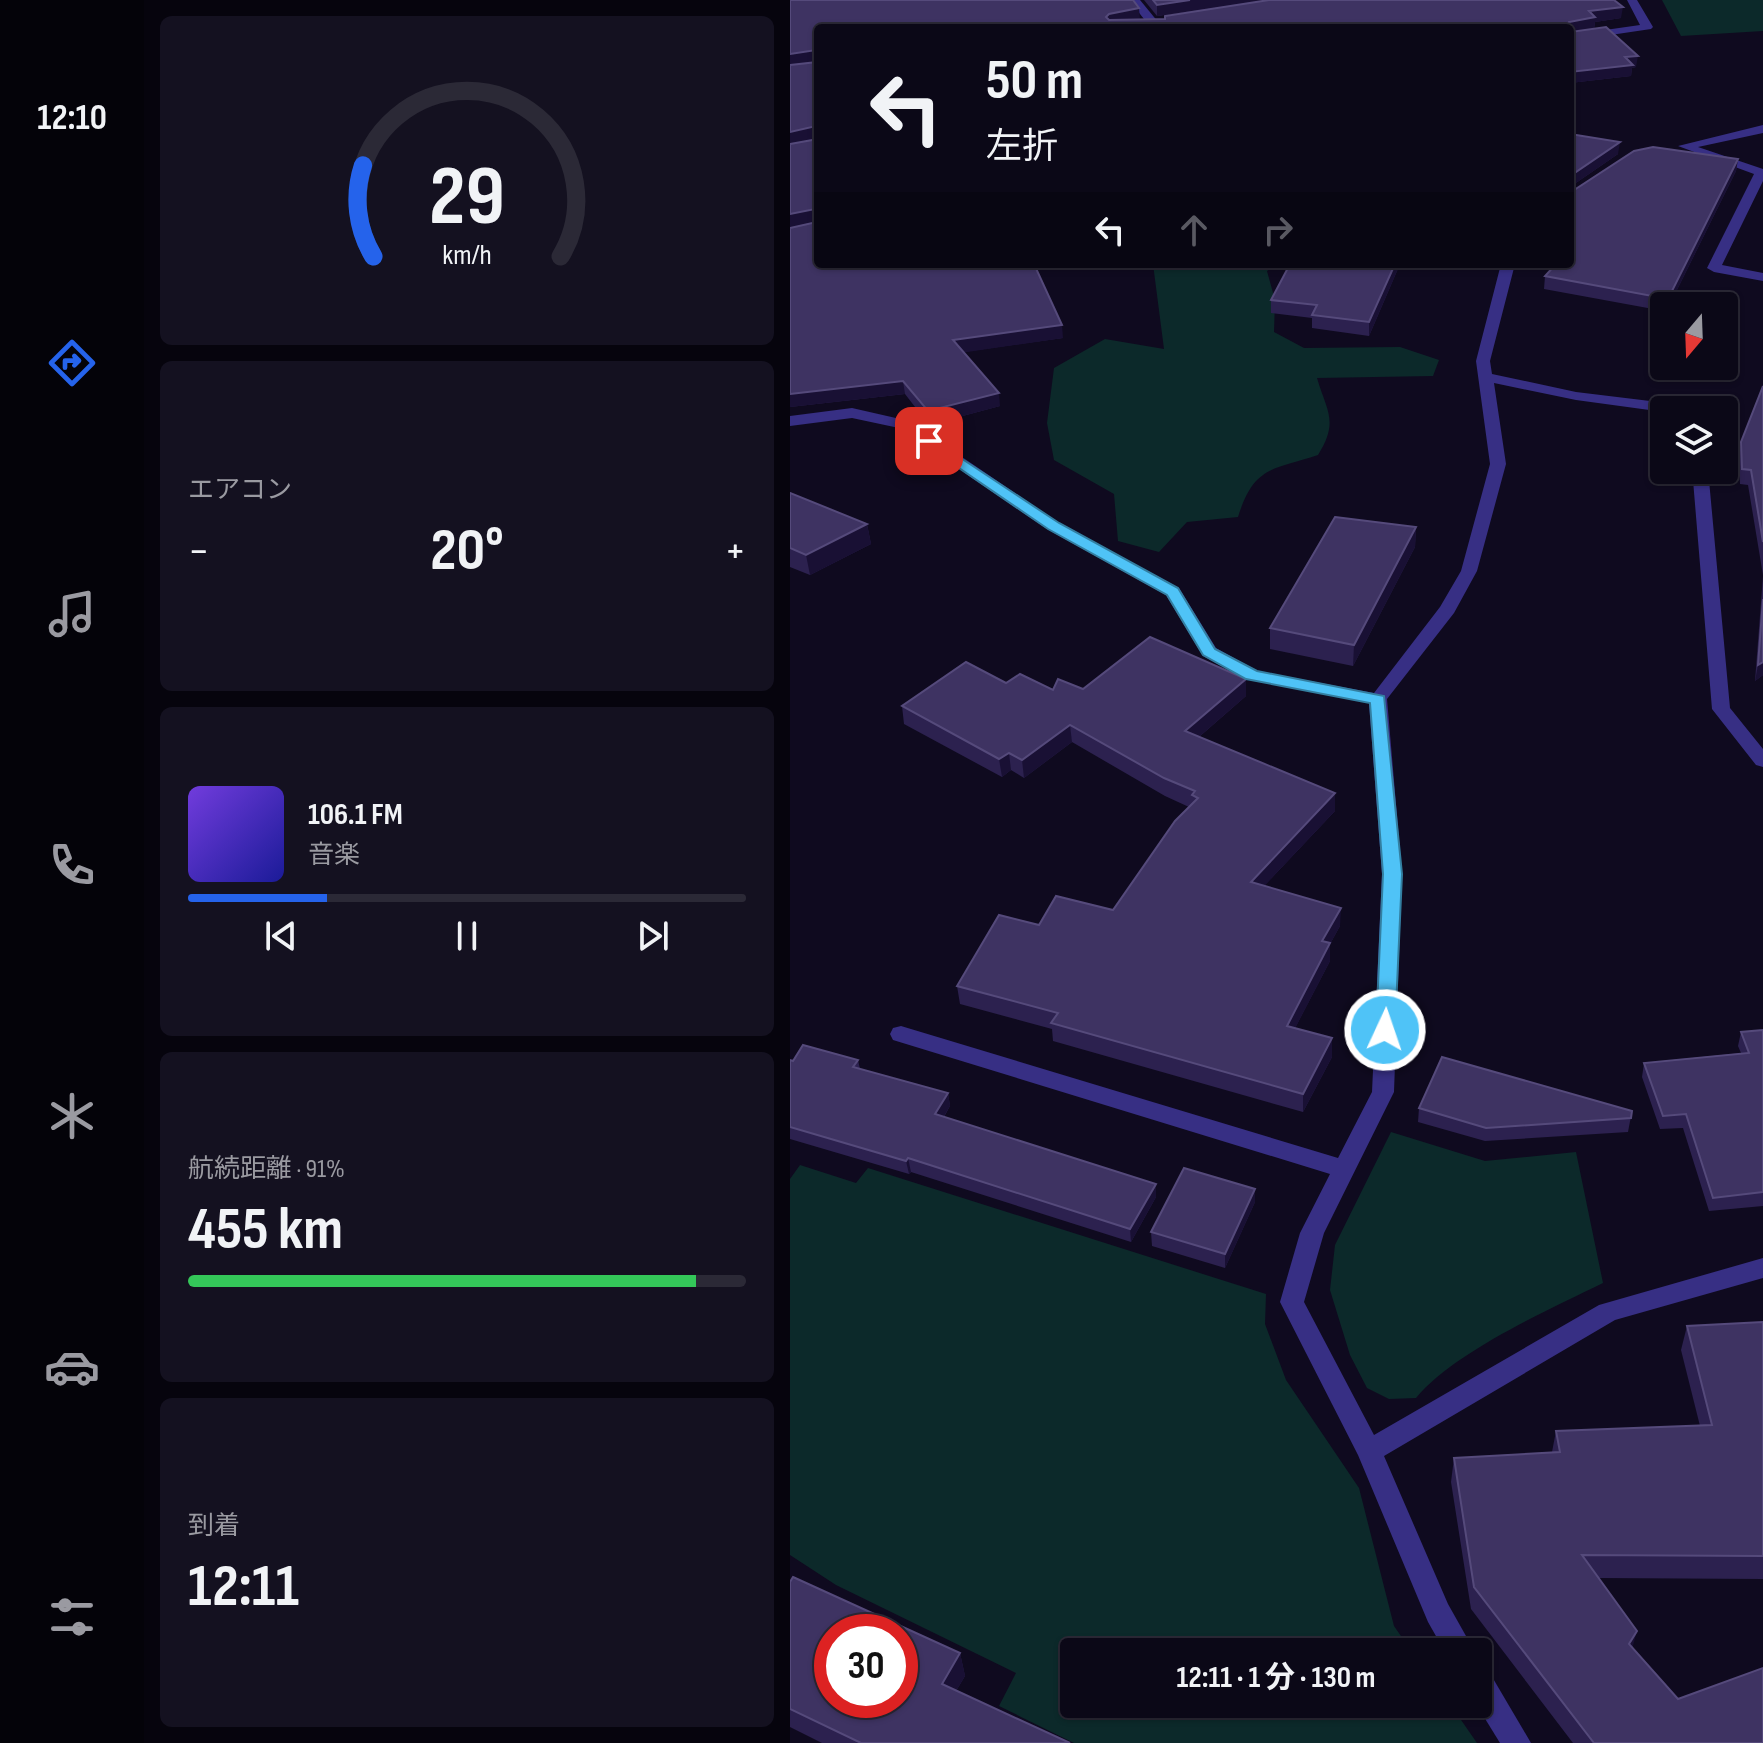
<!DOCTYPE html>
<html lang="ja">
<meta charset="utf-8">
<style>
:root{--surface:#0b0817;--page:#141120;--text:#f1f3f6;--muted:#9a9aa1;--line:#2b2936;--accent:#2563eb}
body{margin:0;font-family:"Sofia Sans Condensed","Noto Sans JP",sans-serif;background:var(--page);color:var(--text);height:100vh;display:flex;flex-direction:column;font-size:30px;white-space:nowrap}
*{box-sizing:border-box;margin:0}
p{font-size:26px;color:var(--muted)}
.icon{flex:none;width:44px;height:44px;fill:none;stroke:currentColor;stroke-width:2;stroke-linecap:round;stroke-linejoin:round}
.map{position:relative;flex:1;overflow:hidden}
.drawer{display:flex;flex-direction:column;gap:16px;padding:16px;background:#06040d;width:646px}
.drawer>*{flex:none}
.banner{position:absolute;left:24px;top:24px;width:760px;height:244px;border-radius:8px;box-shadow:0 2px 6px #0004,0 0 0 2px var(--line);background:#0b0817;color:var(--text);overflow:hidden}
.needle{width:52px;rotate:199deg}
.tools{position:absolute;left:860px;top:292px;display:grid;gap:16px}
.tools a{display:grid;place-items:center;width:88px;height:88px;border-radius:8px;background:var(--surface);box-shadow:0 2px 6px #0004,0 0 0 2px var(--line);font-size:40px}
.speed{position:absolute;left:24px;top:1614px;display:flex;gap:16px;font-size:40px;font-weight:700;text-align:center}
.speed>*{display:grid;place-content:center;width:104px;height:104px;border-radius:50%;background:var(--surface);box-shadow:0 2px 6px #0004,0 0 0 2px var(--line);line-height:1}
.speed .limit{border:12px solid #d22;background:#fff;color:#111}
.pin{position:absolute;display:grid;place-items:center;width:68px;height:68px;color:#fff;margin:-34px;border-radius:16px;box-shadow:0 4px 12px #0006}
.me{position:absolute;width:88px;margin:-44px;rotate:3deg;stroke-linejoin:round;filter:drop-shadow(0 0 6px #0008)}
.turn{display:flex;align-items:center;gap:28px;height:168px;padding:0 40px;font-size:36px}
.turn .icon{width:104px;height:104px;stroke-width:2.5}
.turn b{display:block;font-size:56px;line-height:68px}
.lanes{display:flex;align-items:center;height:76px;padding:0 40px;background:#0003;justify-content:center;gap:40px;direction:ltr}
.lanes .off{opacity:.35}
.big{font-size:60px;font-weight:700;line-height:1.1}
.drawer .widget{flex:1;display:flex;flex-direction:column;justify-content:center;gap:12px;min-width:0;padding:0 28px;border-radius:12px;background:var(--page)}
.drawer .dial{align-items:center;gap:0}
.dial svg{height:208px;overflow:visible;fill:none;stroke:var(--line);stroke-width:7;stroke-linecap:round;text-anchor:middle}
.dial text{fill:var(--text);stroke:none}
.song{display:flex;align-items:center;gap:24px}
.cover{width:96px;height:96px;border-radius:12px;background:linear-gradient(135deg,hsl(260 70% 55%),hsl(240 70% 35%))}
.played{height:8px;border-radius:4px;background:linear-gradient(90deg,var(--accent) 25%,var(--line) 25%)}
.keys{display:flex;justify-content:space-around;direction:ltr}
.heat{display:flex;justify-content:space-between;align-items:center;font-size:44px;direction:ltr}
.charge{height:12px;border-radius:6px;background:linear-gradient(90deg,#34c759 91%,var(--line) 0)}
.trip{position:absolute;left:270px;top:1638px;width:432px;height:80px;border-radius:8px;background:var(--surface);box-shadow:0 2px 6px #0004,0 0 0 2px var(--line);font-weight:700;line-height:80px;text-align:center}
main{display:flex;flex:1;min-height:0}
.tab-bar{display:flex;flex-direction:column;width:144px;justify-content:space-around;align-items:center;background:#040309;color:var(--muted)}
.tab-bar .icon{width:56px;height:56px}
.tab-bar .on{color:var(--accent)}
.tab-bar b{font-size:36px;color:var(--text)}
.map>svg:first-child{display:block}
.green{fill:#0c292a}
.lines{fill:none;stroke-linecap:round;stroke-linejoin:round}
.street{fill:#372f84;fill-rule:evenodd}
.wall{fill:#2c214f}
.shaded-wall{fill:#191034}
.building{fill:#3e3362;stroke:#554a7b;stroke-width:2;fill-rule:evenodd}
.route{fill:#4fc3f7;stroke:#337fa1;stroke-width:2}
</style>
<main>
<nav class="tab-bar">
<b>12:10</b>
<svg class="icon on" aria-label="directions" viewBox="0 0 24 24"><path d="M12 3l9 9-9 9-9-9zM9 14v-3h6M13 9l2 2-2 2"/></svg>
<svg class="icon" aria-label="music" viewBox="0 0 24 24"><path d="M9 18V5l10-2v13"/><circle cx="6" cy="18" r="3"/><circle cx="16" cy="16" r="3"/></svg>
<svg class="icon" aria-label="phone" viewBox="0 0 24 24"><path d="M5 4h4l2 5-3 2q2 4 5 5l2-3 5 2v4C11 20 4 13 5 4z"/></svg>
<svg class="icon" aria-label="climate" viewBox="0 0 24 24"><path d="M12 3v18M4 7l16 10M4 17L20 7"/></svg>
<svg class="icon" aria-label="car" viewBox="0 0 24 24"><path d="M5 17H2v-5l4-1 3-4h7l3 4 3 1v5h-3M9 17h6M6 11h13"/><circle cx="7" cy="17" r="2"/><circle cx="17" cy="17" r="2"/></svg>
<svg class="icon" aria-label="filters" viewBox="0 0 24 24"><path d="M4 7h16M4 17h16"/><circle cx="9" cy="7" r="2"/><circle cx="15" cy="17" r="2"/></svg>
</nav>
<section class="drawer">
<div class="widget dial"><svg viewBox="0 0 100 80">
<path d="M14 69A42 42 0 1 1 86 69"/>
<path d="M14 69A42 42 0 0 1 10 34" stroke="#2563eb"/>
<text x="50" y="56" font-size="32" font-weight="700">29</text>
<text x="50" y="72" font-size="11">km/h</text>
</svg></div>
<div class="widget"><p>エアコン</p>
<div class="heat"><a>−</a><b class="big">20°</b><a>+</a></div>
</div>
<div class="widget">
<div class="song"><i class="cover"></i><div><b>106.1 FM</b><p>音楽</p></div></div>
<div class="played"></div>
<div class="keys"><svg class="icon" aria-label="previous" viewBox="0 0 24 24"><path d="M18 5L8 12l10 7zM5 5v14"/></svg><svg class="icon" aria-label="pause" viewBox="0 0 24 24"><path d="M8 5v14M16 5v14"/></svg><svg class="icon" aria-label="next" viewBox="0 0 24 24"><path d="M6 5l10 7-10 7zM19 5v14"/></svg></div>
</div>
<div class="widget"><p>航続距離 · 91%</p><b class="big">455 km</b><div class="charge"></div></div>
<div class="widget"><p>到着</p><b class="big">12:11</b></div>
</section>
<div class="map">
<svg width="973" height="1743" viewBox="0 0 973 1743">
<rect width="100%" height="100%" fill="#0f0a1f"/>
<g class="green">
<polygon points="872,0 973,0 973,31 891,36"/>
<path d="M363,264H488L477,271L485,300L484,332L514,348L610,347L649,360L643,376L527,378C537,412 549,421 528,455C482,470 464,466 448,517L397,522L369,552L328,541L324,494L264,460L257,423L264,368L315,339L374,349Z"/>
<path d="M601,1132L695,1161L786,1152L813,1283C758,1310 664,1352 626,1398L599,1399L577,1388L560,1355L540,1290L545,1245Z"/>
<polygon points="10,1165 66,1183 78,1168 476,1294 475,1324 496,1380 569,1488 604,1626 622,1652 284,1652 284,1704 660,1704 687,1743 284,1743 209,1706 226,1673 46,1585 0,1555 0,1179"/>
</g>
<g class="lines">
<g class="street">
<polygon points="339,0 350,0 373,28 361,28"/>
<polygon points="837,0 847,0 863,27 861,29 780,41 780,35 850,25"/>
<polygon points="973,125 973,133 908,147 973,169 973,181 932,265 973,273 973,281 924,272 917,268 964,174 888,146"/>
<polygon points="711,264 725,264 700,361 702,374 786,392 893,405 901,410 874,412 786,400 704,383 716,464 687,571 664,613 597,699 612,874 604,1092 534,1233 514,1302 584,1435 809,1305 973,1258 973,1278 825,1320 594,1456 658,1604 685,1652 655,1652 638,1622 568,1455 490,1302 510,1233 540,1174 103,1040 100,1034 103,1028 111,1026 548,1158 582,1092 592,874 579,703 456,679 413,656 376,595 257,529 109,428 62,418 0,426 0,416 62,408 119,421 269,523 389,588 426,648 467,671 584,693 650,607 671,571 700,464 686,361"/>
<polygon points="934,410 945,416 939,427 934,429"/>
<polygon points="907,470 923,470 919,480 940,708 973,749 973,767 966,765 922,709 903,480"/>
<polygon points="688,1666 698,1670 741,1743 710,1743 686,1704"/>
</g>
</g>
<g class="wall">
<polygon points="0,0 350,19 375,19 456,4 367,16 354,0 824,0 831,18 805,22 804,29 846,67 842,68 841,76 780,83 780,28 28,28 28,138 12,141 28,139 28,264 273,338 173,352 210,406 139,425 115,394 0,407 0,228 27,222 27,221 0,228"/>
<polygon points="780,134 828,154 780,187 781,192 948,159 946,171 879,306 874,306 874,311 754,289 755,276 780,264"/>
<polygon points="500,264 610,264 579,336 522,328 522,318 481,313 481,300"/>
<polygon points="973,386 973,575 958,485 950,484 949,457 951,442"/>
<polygon points="0,493 77,524 81,544 20,575 0,567"/>
<polygon points="626,527 625,547 563,666 480,649 480,628"/>
<polygon points="973,576 973,675 965,681"/>
<polygon points="216,683 263,690 293,689 456,696 409,737 545,811 474,886 550,926 540,944 540,961 505,1028 542,1057 513,1112 263,1041 262,1029 170,1004 167,986 249,925 323,910 399,807 375,796 282,742 234,778 221,770 212,777 114,724 112,706"/>
<polygon points="973,1030 973,1206 919,1211 893,1128 870,1129 852,1077 854,1063 951,1053 948,1046 951,1032"/>
<polygon points="0,1060 68,1060 70,1069 158,1093 160,1106 154,1117 366,1197 341,1242 121,1172 119,1174 0,1139"/>
<polygon points="629,1108 842,1111 838,1132 695,1141 628,1122"/>
<polygon points="465,1202 435,1268 362,1246 361,1232"/>
<polygon points="973,1322 973,1579 808,1578 843,1648 888,1699 973,1743 783,1743 681,1609 661,1482 664,1458 762,1452 766,1431 910,1426 891,1350 897,1326"/>
<polygon points="0,1582 170,1653 175,1676 166,1691 280,1743 32,1743 0,1727"/>
</g>
<g class="shaded-wall">
<polygon points="400,0 481,0 367,16 367,5"/>
<polygon points="833,7 831,18 805,22 804,29 780,33 780,28 778,28 779,22 799,11"/>
<polygon points="349,8 350,19 317,28 316,17 319,14"/>
<polygon points="26,50 28,62 0,66 0,54"/>
<polygon points="848,56 846,67 842,68 841,76 780,83 780,72 835,57"/>
<polygon points="26,126 28,138 0,144 0,132"/>
<polygon points="830,142 828,154 780,187 780,176"/>
<polygon points="948,159 946,171 879,306 877,306 878,299"/>
<polygon points="25,209 27,221 0,228 0,214"/>
<polygon points="605,264 610,264 579,336 579,322"/>
<polygon points="272,325 273,338 164,354 163,340"/>
<polygon points="113,381 115,394 0,407 0,394"/>
<polygon points="209,393 210,406 139,425 138,411"/>
<polygon points="77,524 81,544 20,575 16,555"/>
<polygon points="626,527 625,547 563,666 564,645"/>
<polygon points="973,662 973,675 965,681 968,665"/>
<polygon points="456,679 456,696 395,749 395,731"/>
<polygon points="280,725 282,742 234,778 232,760"/>
<polygon points="219,753 221,770 212,777 209,759"/>
<polygon points="545,793 545,811 461,900 461,882"/>
<polygon points="551,908 550,926 540,944 540,961 497,1044 497,1026 532,941"/>
<polygon points="542,1038 542,1057 513,1112 513,1094"/>
<polygon points="158,1093 160,1106 147,1128 145,1114"/>
<polygon points="118,1158 121,1172 119,1174 116,1161"/>
<polygon points="366,1184 366,1197 341,1242 340,1229"/>
<polygon points="465,1189 465,1202 435,1268 435,1254"/>
<polygon points="847,1631 841,1653 839,1644"/>
<polygon points="170,1653 175,1676 157,1706 152,1684"/>
</g>
<g class="building">
<polygon points="0,0 343,0 349,8 319,14 316,17 319,20 375,19 375,16 479,0 824,0 833,7 799,11 805,17 779,22 779,28 28,28 28,56 26,50 0,54"/>
<polygon points="363,0 400,0 367,5"/>
<polygon points="816,27 848,56 835,57 843,65 780,72 780,32"/>
<polygon points="28,61 28,128 26,126 0,132 0,65 27,62"/>
<polygon points="780,134 830,142 780,176"/>
<polygon points="28,139 28,211 25,209 0,214 0,144"/>
<polygon points="863,147 948,159 878,299 755,276 766,264 780,264 780,181 781,192 844,151"/>
<polygon points="28,216 28,264 244,264 272,325 163,340 209,393 138,411 113,381 0,394 0,228 27,222"/>
<polygon points="500,264 605,264 579,322 522,315 527,305 481,300"/>
<polygon points="973,386 973,542 961,470 952,469 951,442"/>
<polygon points="0,493 77,524 16,555 0,548"/>
<polygon points="545,517 626,527 564,645 480,628"/>
<polygon points="973,599 973,662 968,665"/>
<polygon points="360,637 456,679 395,731 545,793 461,882 551,908 532,941 540,943 497,1026 542,1038 513,1094 261,1023 268,1013 167,986 209,915 249,925 266,896 323,910 385,821 408,798 402,795 405,791 374,778 280,725 232,760 219,753 209,759 112,706 176,662 216,683 230,674 263,690 268,679 293,689"/>
<polygon points="973,1030 973,1192 923,1198 896,1114 873,1116 854,1063 959,1053 951,1032"/>
<polygon points="13,1045 68,1060 63,1067 158,1093 145,1114 366,1184 340,1229 118,1158 116,1161 0,1127 0,1060 3,1061"/>
<polygon points="652,1057 842,1111 841,1118 696,1128 629,1108"/>
<polygon points="394,1168 465,1189 435,1254 361,1232"/>
<polygon points="973,1322 973,1556 792,1555 847,1631 839,1644 888,1699 973,1668 973,1743 804,1743 684,1587 664,1458 770,1452 766,1431 922,1425 897,1326"/>
<path d="M3,1577L170,1653L152,1684L280,1743H71L0,1709V1582ZM42,1632H110V1700H42Z"/>
</g>
<polygon class="route" points="139,437 269,523 388,588 425,649 467,671 594,696 612,874 605,1030 602,1035 588,1035 586,1030 593,874 580,703 456,679 413,655 377,595 258,529 134,444 132,441"/>
</svg>
<div class="tools">
<a><svg class="needle" viewBox="-14 -14 28 28"><path d="M0-13l5 13h-10z" fill="#e53935"/><path d="M0 13l5-13h-10z" fill="#9a9aa1"/></svg></a>
<a><svg class="icon" aria-label="layers" viewBox="0 0 24 24"><path d="M12 4l9 5-9 5-9-5zM3 14l9 5 9-5"/></svg></a>
</div>
<div class="speed"><div class="limit">30</div></div>
<div class="pin" style="left:139px;top:441px;background:#d93025"><svg class="icon" aria-label="arrive" viewBox="0 0 24 24"><path d="M6 21V4h12l-3 4 3 4H6"/></svg></div>
<svg class="me" style="left:595px;top:1030px" viewBox="-20 -20 40 40"><circle r="17" fill="#4fc3f7" stroke="#fff" stroke-width="3"/><path d="M0-11L8 9 0 5-8 9z" fill="#fff"/></svg>
<div class="trip">12:11 · 1 分 · 130 m</div>
<div class="banner">
<div class="turn"><svg class="icon" aria-label="left" viewBox="0 0 24 24"><path d="M17 20v-9H6M10 6l-5 5 5 5"/></svg><div><b>50 m</b>左折</div></div>
<div class="lanes"><svg class="icon" aria-label="left" viewBox="0 0 24 24"><path d="M17 20v-9H6M10 6l-5 5 5 5"/></svg><svg class="icon off" aria-label="ahead" viewBox="0 0 24 24"><path d="M12 20V5M6 11l6-6 6 6"/></svg><svg class="icon off" aria-label="right" viewBox="0 0 24 24"><path d="M7 20v-9h11M14 6l5 5-5 5"/></svg></div>
</div>
</div>
</main>
